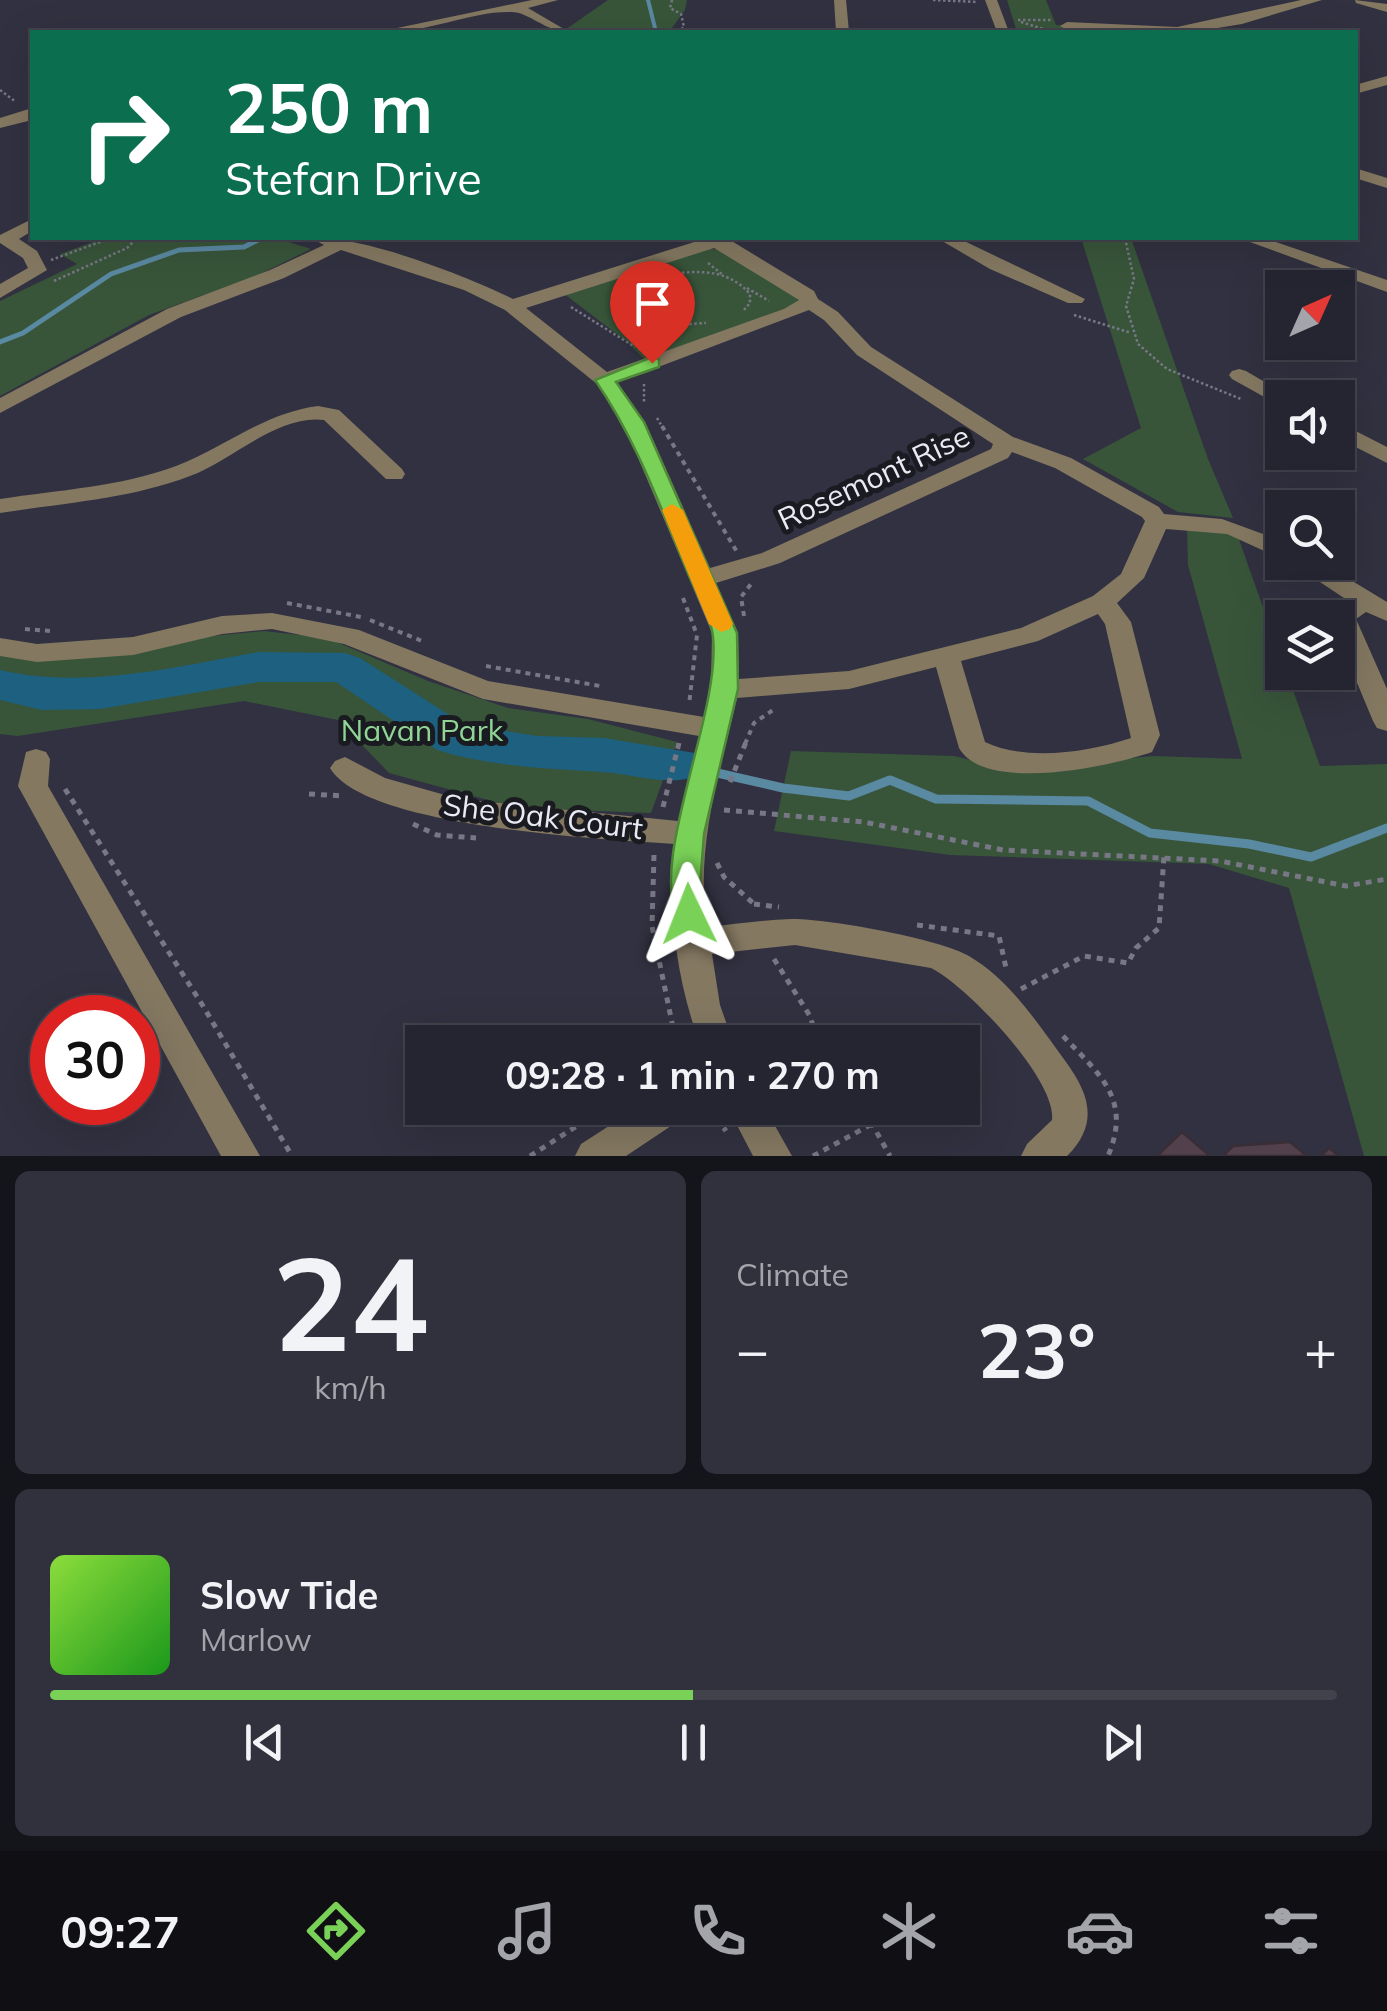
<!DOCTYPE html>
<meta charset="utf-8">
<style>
:root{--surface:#252531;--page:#31313d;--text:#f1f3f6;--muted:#a3a5ab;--line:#42424d;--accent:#79d157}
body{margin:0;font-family:Mulish,sans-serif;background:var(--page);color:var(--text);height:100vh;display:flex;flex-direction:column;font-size:38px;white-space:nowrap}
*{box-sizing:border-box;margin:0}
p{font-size:32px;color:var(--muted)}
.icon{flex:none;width:55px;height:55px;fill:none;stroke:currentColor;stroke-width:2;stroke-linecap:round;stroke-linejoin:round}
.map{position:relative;height:1156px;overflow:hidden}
.details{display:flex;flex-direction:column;gap:15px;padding:15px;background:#14141b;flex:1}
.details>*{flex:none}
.guide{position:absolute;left:30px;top:30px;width:1328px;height:210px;border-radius:0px;box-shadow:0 10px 40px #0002,0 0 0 2px var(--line);background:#0b6e4f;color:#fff;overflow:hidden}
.needle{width:65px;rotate:45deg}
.fabs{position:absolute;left:1265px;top:270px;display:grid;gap:20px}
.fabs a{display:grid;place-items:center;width:90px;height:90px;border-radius:0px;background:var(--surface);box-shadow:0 10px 40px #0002,0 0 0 2px var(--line);font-size:50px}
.speed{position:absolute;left:30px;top:995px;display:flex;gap:20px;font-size:50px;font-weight:700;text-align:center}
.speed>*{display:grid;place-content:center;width:130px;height:130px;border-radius:50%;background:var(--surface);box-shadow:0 10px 40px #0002,0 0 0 2px var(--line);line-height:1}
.speed .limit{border:15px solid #d22;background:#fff;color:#111}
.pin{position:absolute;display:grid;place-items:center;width:85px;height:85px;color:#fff;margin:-102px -42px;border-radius:50% 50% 50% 0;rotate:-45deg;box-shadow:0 0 10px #0007}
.pin .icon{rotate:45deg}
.me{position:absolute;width:110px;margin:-55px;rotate:358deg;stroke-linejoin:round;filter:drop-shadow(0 0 8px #0008)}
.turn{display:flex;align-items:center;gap:35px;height:210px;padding:0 30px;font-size:45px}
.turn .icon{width:130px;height:130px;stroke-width:2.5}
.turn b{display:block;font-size:70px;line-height:85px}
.big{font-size:75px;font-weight:700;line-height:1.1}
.details .card{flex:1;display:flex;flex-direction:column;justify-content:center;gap:15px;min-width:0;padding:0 35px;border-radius:15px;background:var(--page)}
.details .dial{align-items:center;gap:0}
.dial b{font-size:130px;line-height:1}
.song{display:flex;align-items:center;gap:30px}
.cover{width:120px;height:120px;border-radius:15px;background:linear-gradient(135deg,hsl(90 70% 55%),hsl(120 70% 35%))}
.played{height:10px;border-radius:5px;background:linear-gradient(90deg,var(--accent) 50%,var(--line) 50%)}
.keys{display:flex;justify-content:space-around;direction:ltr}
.heat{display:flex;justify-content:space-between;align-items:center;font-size:55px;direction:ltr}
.details .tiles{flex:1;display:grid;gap:15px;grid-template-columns:1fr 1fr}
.card:last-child{grid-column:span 2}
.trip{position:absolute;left:405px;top:1025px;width:575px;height:100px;border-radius:0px;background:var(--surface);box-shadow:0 10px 40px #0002,0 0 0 2px var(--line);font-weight:700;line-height:100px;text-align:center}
.dock{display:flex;height:160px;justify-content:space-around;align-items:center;background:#0f0f14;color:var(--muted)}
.dock .icon{width:70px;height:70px}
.dock .current{color:var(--accent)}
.dock b{font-size:45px;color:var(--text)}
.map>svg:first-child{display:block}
.green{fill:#38553a}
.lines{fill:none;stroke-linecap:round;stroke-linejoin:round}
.stream-far2{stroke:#5a89a2;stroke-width:4}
.stream-far1{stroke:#5a89a2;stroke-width:5}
.stream{stroke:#5a89a2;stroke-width:9}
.river{fill:#1d607f;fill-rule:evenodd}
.building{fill:#52414c;stroke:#392e35;stroke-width:2.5}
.path-far2{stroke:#777785;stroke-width:2.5;stroke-dasharray:2.5 2.5;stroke-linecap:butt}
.path-far1{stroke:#777785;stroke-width:4;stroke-dasharray:5 5;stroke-linecap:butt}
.path{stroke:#777785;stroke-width:5;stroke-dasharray:6 6;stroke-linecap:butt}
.minor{fill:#847861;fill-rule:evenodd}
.route{fill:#79d157;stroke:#4f8839;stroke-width:2.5}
.slow{fill:#f59e0b}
.labels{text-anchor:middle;stroke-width:10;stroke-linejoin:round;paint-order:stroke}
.street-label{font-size:30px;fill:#eaeaf4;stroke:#1a1a21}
.park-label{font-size:30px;fill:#90d596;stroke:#1a1a21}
</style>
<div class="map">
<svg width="1387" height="1156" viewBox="0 0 1387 1156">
<rect width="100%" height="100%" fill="#313141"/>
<g class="green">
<polygon points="608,0 687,0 685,10 669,32 562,32"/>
<polygon points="1007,0 1046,0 1056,25 1152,28 1165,32 1017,32"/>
<polygon points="104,238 276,238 311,249 258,275 149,315 0,396 0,301 77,264 60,254"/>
<polygon points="1081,238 1131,238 1208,459 1233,518 1178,512 1083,459 1141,428"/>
<polygon points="707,248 731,252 798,295 798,306 647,362 626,341 563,293"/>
<polygon points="1187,529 1236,531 1282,661 1282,672 1287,673 1320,766 1387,764 1387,1156 1364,1156 1289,888 1209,864 950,855 774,831 791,751 954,756 1010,769 1153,756 1242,759 1188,565"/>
<polygon points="264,631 327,638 428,681 508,708 588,719 677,742 651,813 517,808 389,773 338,720 244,701 18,736 0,734 0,656"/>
</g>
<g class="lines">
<polyline class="stream-far2" points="648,0 656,32"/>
<polyline class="stream-far1" points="0,342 23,333 111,274 179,250 244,247 262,238"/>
<g class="stream">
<polyline points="679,765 695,769"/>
<polyline points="713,772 783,788 849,796 890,780 936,799 1088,801 1150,833 1249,844 1311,857 1387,828"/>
</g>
<path class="river" d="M259,652L345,653L360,658L465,725L538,736L604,738L695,753L702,765L695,777C665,786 633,774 602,772C546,768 491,767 437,750L336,682H259L100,709L42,710L0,700V670C87,690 173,667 259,652Z"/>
</g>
<g class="building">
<polygon points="1182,1132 1210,1156 1157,1156"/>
<polygon points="1290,1142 1307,1156 1223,1156 1233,1146"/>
<polygon points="1329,1148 1339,1156 1321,1156"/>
</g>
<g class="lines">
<g class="path-far2">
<polyline points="672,0 670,8 681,14 684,27 678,32"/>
<polyline points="933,0 978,2"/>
<polyline points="1018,20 1053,20"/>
<polyline points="1021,22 1050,31"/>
<polyline points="0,90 16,102"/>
<polyline points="1125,238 1134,279 1126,306 1138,344 1167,369 1241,399"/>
<polyline points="51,260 111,238"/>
<polyline points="708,263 723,275"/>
<path d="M672,274C701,270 729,270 750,294V303L743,311"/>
<polyline points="659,279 645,290 645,304 661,317 686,323"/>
<polyline points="54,281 127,248 137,238"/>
<polyline points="747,288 769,301"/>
<polyline points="571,307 635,347"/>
<polyline points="1074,315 1131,333"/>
<path d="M639,350C644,327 684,324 706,323"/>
<polyline points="644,384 644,403"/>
<polyline points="657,418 663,428"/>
</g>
<g class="path-far1">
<polyline points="662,426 737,552"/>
<polyline points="683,598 697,635 689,705"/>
<polyline points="287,603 361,617"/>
<polyline points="744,616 741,597 751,584"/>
<polyline points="370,620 422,641"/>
<polyline points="25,629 50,631"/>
<polyline points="486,666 600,686"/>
<polyline points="745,744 754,723 776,708"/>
</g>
<g class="path">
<polyline points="730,782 746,742"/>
<polyline points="65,789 203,1006 292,1156"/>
<polyline points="309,794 344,796"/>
<polyline points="663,807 679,743"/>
<polyline points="724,810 864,822 1003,850 1220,861 1346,886 1387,879"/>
<polyline points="413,824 437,835 476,838"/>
<polyline points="654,855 652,926 676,1042"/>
<polyline points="717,863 724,877 754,904"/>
<polyline points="754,904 779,907"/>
<polyline points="917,925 999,936 1006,968"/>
<polyline points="774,959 810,1016 818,1042"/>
<polyline points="1021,989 1084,956 1128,963 1136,948 1159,928 1164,856"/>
<path d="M1063,1036C1100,1075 1132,1099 1108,1156"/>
<polyline points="710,1108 726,1131"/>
<polyline points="851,1108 872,1124 890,1156"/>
<polyline points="530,1156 605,1108"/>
<polyline points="813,1156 872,1124"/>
</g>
<g class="minor">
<path d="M532,0H558L528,8L569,32C545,32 530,12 511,12C469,11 424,35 378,32Z"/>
<polygon points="834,0 846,0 849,32 836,32"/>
<polygon points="985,0 997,0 1009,32 997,32"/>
<polygon points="1301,0 1322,0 1242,24 1193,32 1067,30 1060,26 1067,22 1177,27"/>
<polygon points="1355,0 1387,4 1387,12 1356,3"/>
<polygon points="1387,76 1387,85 1355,94 1355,85"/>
<polygon points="32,108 32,120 0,128 0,118"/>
<polygon points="1355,168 1387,178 1387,188 1355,178"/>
<polygon points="32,219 32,231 19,239 37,251 47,270 0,298 0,284 28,268 23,258 0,243 0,235"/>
<path d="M311,238C362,235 466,276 513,299L707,238L730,240L814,291L818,299L838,312L871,347L1013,437L1071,458L1159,507L1164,514L1222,519L1282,541V559L1227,534L1166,529L1144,578L1117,603L1131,622L1160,735L1152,752C1112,766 985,794 959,748L936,667L849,689L737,698C719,774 695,848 707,927C735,924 763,920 791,919C825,918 941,939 969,956C1011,981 1038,1024 1066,1062C1090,1095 1099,1124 1067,1156H1021L1027,1144L1052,1120C1057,1080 967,986 931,968L795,945L712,954L720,1005L733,1042H699C677,980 667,910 674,844C606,839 365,828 330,768L335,761L345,757L385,778L459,799L678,821L699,736L483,699L344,644L272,629L222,634L133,655L37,662L0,656V638L37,644L133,637L222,616L272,613L359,630L488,681L704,717L711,689L712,633L623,422L597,384L505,310L464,290L341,250L284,278L181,317L0,413V398L167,309L270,270L324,245ZM714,248L799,300L784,309L607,372L526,308ZM809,310L824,320L857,355L993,444L991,449L762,553L710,568L645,422L616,383ZM1012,452L1055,468L1142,517L1145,521L1121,574L1093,596L1021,628L849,671L739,679L738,633L716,583L780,563L1008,458ZM1098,614L1105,624L1131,738C1089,752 1026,762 985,742L961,661L1038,641Z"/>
<polygon points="937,238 958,238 1085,299 1082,303 1068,303 990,269"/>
<polygon points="1239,238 1264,238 1387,280 1387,292"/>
<polygon points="1239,369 1246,371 1292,398 1282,398 1282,405 1275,403 1232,379 1229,375 1232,371"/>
<path d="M318,406L339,410L402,469L405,474L402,479H386L324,420C278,414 231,461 190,476C130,499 63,503 0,513V499C58,490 120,487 176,466C225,447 264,413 318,406Z"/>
<polygon points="1338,422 1387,447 1387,463 1338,438"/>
<polygon points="1290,562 1321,562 1387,602 1387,621 1366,612 1356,619 1387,689 1387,731 1377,728 1373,721 1338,637 1338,618 1331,618 1347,600"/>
<polygon points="36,749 46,752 50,759 48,786 260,1156 221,1156 18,786 26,752"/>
<polygon points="637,1108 685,1108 680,1120 626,1156 575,1156 581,1144"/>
<polygon points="728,1108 765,1108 792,1156 753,1156"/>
</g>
</g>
<path class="route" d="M652,357L659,359V367L616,382L644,422L737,633L738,689L704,834L700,886L704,914L699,923L689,926L679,923C647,860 721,716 713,637C711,616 696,592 688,573C660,506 636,439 595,380Z"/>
<polygon class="slow" points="672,504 683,510 733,624 730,629 721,632 709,624 662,510"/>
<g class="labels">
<g class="street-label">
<text transform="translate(874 478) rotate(-25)" y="10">Rosemont Rise</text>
<text transform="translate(543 817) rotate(7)" y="10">She Oak Court</text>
</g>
<g class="park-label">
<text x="422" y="741">Navan Park</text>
</g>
</g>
</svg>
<div class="fabs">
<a><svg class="needle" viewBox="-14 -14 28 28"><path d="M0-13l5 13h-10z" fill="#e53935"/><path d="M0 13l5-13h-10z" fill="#a3a5ab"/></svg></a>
<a><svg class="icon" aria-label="sound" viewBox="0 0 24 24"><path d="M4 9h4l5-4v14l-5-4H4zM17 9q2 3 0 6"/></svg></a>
<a><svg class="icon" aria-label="search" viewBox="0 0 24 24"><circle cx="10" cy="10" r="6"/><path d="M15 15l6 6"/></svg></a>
<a><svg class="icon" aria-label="layers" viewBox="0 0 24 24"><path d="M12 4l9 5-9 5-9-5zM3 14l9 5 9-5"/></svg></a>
</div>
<div class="speed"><div class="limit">30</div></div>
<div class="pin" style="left:652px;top:363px;background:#d93025"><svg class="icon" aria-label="arrive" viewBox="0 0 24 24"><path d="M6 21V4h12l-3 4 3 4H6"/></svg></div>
<svg class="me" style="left:689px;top:914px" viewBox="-20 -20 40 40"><path d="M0-17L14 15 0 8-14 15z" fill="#79d157" stroke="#fff" stroke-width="4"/></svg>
<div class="trip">09:28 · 1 min · 270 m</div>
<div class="guide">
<div class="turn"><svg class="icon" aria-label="right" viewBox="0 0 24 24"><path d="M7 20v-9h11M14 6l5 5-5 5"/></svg><div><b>250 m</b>Stefan Drive</div></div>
</div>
</div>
<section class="details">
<div class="tiles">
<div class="card dial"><b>24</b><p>km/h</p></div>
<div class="card"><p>Climate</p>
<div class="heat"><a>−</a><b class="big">23°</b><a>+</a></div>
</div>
<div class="card">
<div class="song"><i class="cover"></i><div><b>Slow Tide</b><p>Marlow</p></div></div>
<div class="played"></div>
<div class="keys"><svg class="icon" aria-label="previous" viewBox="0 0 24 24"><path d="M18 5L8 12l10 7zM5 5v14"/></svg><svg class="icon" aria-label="pause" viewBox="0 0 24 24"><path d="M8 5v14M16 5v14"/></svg><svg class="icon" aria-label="next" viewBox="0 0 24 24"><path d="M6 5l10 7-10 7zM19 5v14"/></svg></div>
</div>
</div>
</section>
<nav class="dock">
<b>09:27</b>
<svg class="icon current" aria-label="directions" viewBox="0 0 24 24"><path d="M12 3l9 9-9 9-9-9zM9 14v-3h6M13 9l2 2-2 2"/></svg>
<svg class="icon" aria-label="music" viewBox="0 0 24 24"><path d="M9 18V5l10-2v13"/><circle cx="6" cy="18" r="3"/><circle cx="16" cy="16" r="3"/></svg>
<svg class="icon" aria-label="phone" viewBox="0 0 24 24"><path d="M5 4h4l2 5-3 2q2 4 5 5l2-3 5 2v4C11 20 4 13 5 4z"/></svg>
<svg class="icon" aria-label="climate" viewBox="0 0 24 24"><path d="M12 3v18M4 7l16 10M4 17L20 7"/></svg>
<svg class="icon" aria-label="car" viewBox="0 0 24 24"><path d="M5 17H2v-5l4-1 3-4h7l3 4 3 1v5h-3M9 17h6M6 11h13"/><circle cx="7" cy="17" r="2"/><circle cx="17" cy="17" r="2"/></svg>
<svg class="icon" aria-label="filters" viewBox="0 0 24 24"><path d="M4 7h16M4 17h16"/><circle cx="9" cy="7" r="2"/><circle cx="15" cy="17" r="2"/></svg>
</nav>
